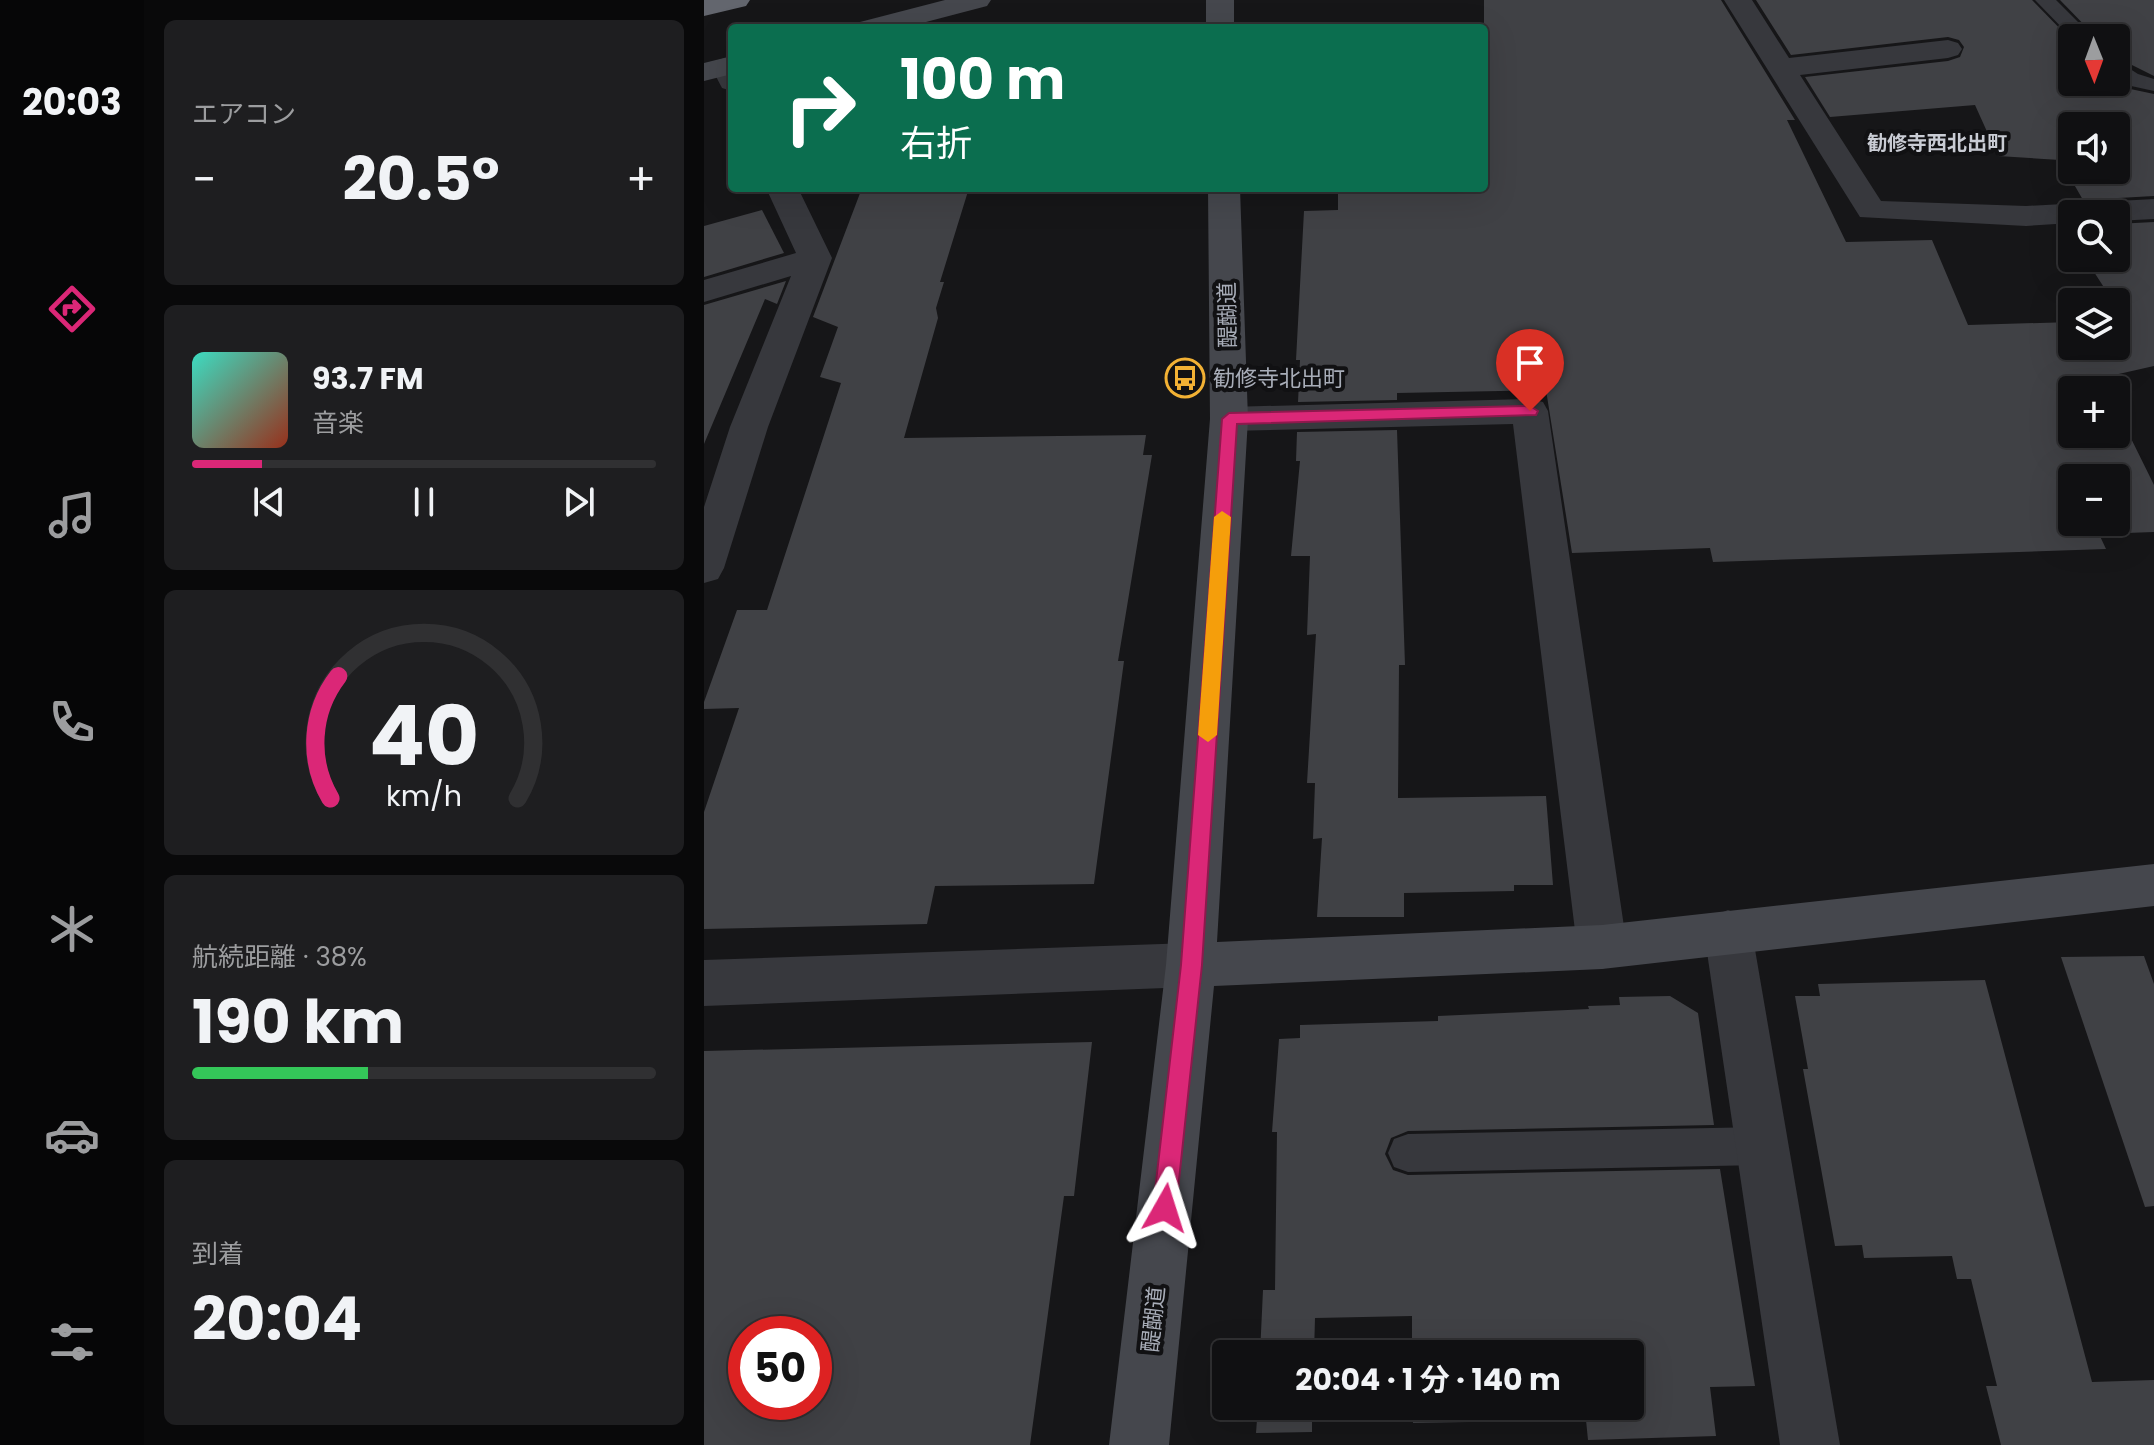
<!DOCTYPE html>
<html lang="ja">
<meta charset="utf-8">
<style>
:root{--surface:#101012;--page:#1e1e20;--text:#f1f3f6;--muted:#9c9d9f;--line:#303032;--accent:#db2777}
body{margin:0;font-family:Poppins,"Noto Sans JP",sans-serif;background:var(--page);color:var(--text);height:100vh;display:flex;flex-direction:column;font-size:30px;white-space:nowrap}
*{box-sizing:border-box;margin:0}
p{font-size:26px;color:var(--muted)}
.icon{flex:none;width:44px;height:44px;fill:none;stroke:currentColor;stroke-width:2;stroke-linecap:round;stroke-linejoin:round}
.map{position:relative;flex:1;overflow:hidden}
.panel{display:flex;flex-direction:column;gap:20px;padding:20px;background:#09090a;width:560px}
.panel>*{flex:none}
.guide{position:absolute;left:24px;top:24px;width:760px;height:168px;border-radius:8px;box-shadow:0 8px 32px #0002,0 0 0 2px var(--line);background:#0b6e4f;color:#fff;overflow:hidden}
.needle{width:52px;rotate:179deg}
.tools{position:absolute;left:1354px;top:24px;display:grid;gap:16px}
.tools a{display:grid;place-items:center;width:72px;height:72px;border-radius:8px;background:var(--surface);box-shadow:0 8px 32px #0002,0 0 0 2px var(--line);font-size:40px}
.speed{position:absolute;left:24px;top:1316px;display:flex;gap:16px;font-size:40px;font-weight:700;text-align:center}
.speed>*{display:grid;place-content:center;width:104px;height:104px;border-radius:50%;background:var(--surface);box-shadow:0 8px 32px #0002,0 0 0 2px var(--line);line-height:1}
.speed .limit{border:12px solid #d22;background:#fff;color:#111}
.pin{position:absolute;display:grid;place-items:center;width:68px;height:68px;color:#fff;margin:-82px -34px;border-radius:50% 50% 50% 0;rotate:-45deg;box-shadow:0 0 8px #0007}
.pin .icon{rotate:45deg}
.me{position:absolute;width:88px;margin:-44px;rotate:6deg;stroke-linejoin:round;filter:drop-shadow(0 0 6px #0008)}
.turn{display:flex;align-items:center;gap:28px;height:168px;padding:0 40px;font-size:36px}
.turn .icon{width:104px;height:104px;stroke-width:2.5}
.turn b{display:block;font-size:56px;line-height:68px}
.big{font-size:60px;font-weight:700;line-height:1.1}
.panel .card{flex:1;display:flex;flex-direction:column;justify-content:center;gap:12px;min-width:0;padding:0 28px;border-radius:12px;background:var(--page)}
.panel .dial{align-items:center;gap:0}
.dial svg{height:208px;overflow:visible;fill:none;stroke:var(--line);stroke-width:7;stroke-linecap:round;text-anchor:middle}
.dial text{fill:var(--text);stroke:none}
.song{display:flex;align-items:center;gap:24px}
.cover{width:96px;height:96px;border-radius:12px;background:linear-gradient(135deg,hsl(170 70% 55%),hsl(10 70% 35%))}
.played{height:8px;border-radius:4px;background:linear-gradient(90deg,var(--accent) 15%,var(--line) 15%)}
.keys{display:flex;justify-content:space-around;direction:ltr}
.heat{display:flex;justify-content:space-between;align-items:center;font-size:44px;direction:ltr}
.charge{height:12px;border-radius:6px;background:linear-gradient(90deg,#34c759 38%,var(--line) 0)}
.trip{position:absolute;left:508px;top:1340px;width:432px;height:80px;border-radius:8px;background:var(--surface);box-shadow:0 8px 32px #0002,0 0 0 2px var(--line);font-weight:700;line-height:80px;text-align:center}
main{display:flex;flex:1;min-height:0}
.tabs{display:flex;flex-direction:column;width:144px;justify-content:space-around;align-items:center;background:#060607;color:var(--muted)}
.tabs .icon{width:56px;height:56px}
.tabs .current{color:var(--accent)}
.tabs b{font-size:36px;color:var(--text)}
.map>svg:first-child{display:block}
.building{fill:#404145;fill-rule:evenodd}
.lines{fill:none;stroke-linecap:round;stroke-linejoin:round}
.lane{fill:#37383d;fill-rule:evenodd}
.street{fill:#37383d;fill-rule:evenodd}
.secondary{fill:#45474d;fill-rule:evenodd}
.highway{fill:#63666e;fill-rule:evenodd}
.route{fill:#db2777;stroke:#8e194d;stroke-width:2}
.slow{fill:#f59e0b}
.labels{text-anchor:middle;stroke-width:8;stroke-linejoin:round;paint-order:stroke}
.far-neighbourhood-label{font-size:20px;font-weight:bold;fill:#c9ccd4;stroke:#111113}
.street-label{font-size:22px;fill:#a8adb8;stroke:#111113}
.poi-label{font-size:22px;fill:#a8adb8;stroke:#111113;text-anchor:start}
</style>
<main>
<nav class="tabs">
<b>20:03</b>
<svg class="icon current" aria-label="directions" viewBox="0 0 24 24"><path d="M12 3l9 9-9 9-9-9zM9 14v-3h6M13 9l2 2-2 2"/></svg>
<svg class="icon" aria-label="music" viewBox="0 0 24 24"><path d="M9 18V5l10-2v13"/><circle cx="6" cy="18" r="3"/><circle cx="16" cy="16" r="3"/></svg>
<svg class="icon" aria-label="phone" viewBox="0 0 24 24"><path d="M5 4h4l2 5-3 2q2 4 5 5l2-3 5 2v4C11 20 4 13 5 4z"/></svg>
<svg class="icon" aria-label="climate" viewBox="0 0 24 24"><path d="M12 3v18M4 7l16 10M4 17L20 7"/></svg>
<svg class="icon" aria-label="car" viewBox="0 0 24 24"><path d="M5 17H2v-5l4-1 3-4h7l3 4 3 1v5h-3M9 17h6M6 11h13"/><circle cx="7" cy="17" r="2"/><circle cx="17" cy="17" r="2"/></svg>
<svg class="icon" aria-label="filters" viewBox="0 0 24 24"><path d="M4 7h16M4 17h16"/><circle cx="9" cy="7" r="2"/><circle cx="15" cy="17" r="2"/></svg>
</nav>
<section class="panel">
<div class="card"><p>エアコン</p>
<div class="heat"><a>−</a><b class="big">20.5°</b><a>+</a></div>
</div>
<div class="card">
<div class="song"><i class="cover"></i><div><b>93.7 FM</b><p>音楽</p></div></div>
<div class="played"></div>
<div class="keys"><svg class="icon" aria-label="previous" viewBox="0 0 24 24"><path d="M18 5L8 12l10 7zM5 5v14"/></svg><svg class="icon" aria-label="pause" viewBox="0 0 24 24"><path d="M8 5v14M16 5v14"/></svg><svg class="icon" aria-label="next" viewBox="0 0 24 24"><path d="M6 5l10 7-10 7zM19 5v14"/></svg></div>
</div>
<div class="card dial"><svg viewBox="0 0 100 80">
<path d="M14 69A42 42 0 1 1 86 69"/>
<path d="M14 69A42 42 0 0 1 17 22" stroke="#db2777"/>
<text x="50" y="56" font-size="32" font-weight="700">40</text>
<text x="50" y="72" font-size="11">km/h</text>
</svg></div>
<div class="card"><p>航続距離 · 38%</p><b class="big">190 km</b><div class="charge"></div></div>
<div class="card"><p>到着</p><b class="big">20:04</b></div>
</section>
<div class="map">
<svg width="1450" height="1445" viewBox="0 0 1450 1445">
<rect width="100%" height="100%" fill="#161618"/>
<g class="building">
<path d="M780,0H1017L1091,120H1083L1142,242L1228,240L1264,325L1368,322V346H1412V321L1421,320L1381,258H1412V224L1450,222V366L1397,378L1403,390H1368V434H1412V408L1450,485V532L1395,534L1402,549L1009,562L1006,548L868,553L842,390L693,393V400L594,402L596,360H592L600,211L634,210V188H780ZM1368,478H1412V522H1368Z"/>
<path d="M1052,0H1328L1368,41V82H1412L1417,87L1450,94V196L1379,200L1356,160L1294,156L1271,105L1126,117L1101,77L1244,61L1256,57L1260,47L1255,40L1244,37L1087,55ZM1368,126H1412V170H1368Z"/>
<polygon points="1356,0 1450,0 1450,76 1412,57 1412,38 1393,38"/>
<polygon points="158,188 265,188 236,282 240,282 232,308 234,318 200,438 442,435 439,455 448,455 414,661 420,661 390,884 231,886 223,924 0,929 0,812 35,708 0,709 0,702 33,610 63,610 137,383 116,377 134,327 109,317"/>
<polygon points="58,210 80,253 0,277 0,226"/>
<polygon points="82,281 73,304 61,299 0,444 0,305"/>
<polygon points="693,430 701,665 695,665 694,798 842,796 849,885 810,885 810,891 700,893 700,917 613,917 618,838 609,839 611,783 603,783 612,634 603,635 606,556 587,556 596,461 592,461 593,432"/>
<polygon points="1440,956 1450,984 1450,1206 1441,1207 1357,957"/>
<polygon points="1281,980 1388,1382 1450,1380 1450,1445 1297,1445 1282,1386 1293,1386 1267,1279 1253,1279 1248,1256 1160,1258 1158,1245 1131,1246 1099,1069 1104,1069 1091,996 1116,996 1114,984"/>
<polygon points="966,996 994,1013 1010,1125 704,1131 687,1138 681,1154 689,1170 704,1175 1016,1169 1051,1386 1006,1387 1012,1436 884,1440 882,1420 709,1423 709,1406 926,1406 926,1354 708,1354 708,1316 611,1318 610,1354 556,1354 559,1290 571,1290 573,1132 568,1132 575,1039 596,1038 596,1025 734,1021 734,1016 885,1009 884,1006 916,1005 915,997"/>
<path d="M388,1042L370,1196H360L326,1445H0V1051ZM42,1334H110V1402H42Z"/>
<polygon points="554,1406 608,1406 608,1432 552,1433"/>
</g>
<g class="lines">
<g class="lane">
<polygon points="1331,0 1352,0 1390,38 1368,38"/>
<polygon points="1412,60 1434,74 1450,79 1450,91 1418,84 1412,77"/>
<polygon points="1058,1127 1072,1133 1078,1146 1072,1159 1058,1165 704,1172 690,1167 684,1153 690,1139 704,1134"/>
</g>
<g class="street">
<polygon points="1020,0 1048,0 1085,58 1244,40 1254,43 1258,49 1254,55 1244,58 1096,75 1177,201 1322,206 1450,199 1450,219 1412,221 1412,214 1368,214 1368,223 1322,226 1156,217"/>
<polygon points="21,58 28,60 28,91 18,88 7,67 11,61"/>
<polygon points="62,188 94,188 128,258 64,427 20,568 14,579 0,583 0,507 26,427 87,276 0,302 0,280 92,253"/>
<polygon points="826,399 839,402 844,411 923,947 915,962 898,969 881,962 873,947 809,424 525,431 512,428 506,419 512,410 525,407"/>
<polygon points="1024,910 1041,917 1048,932 1136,1445 1076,1445 1000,932 1007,917"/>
<polygon points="487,943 505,949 512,965 505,981 487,987 0,1006 0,960"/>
</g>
<g class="secondary">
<polygon points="241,0 287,0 283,6 199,28 152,28 156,22"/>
<rect x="502" y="0" width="28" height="28"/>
<polygon points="28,56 28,74 0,81 0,63"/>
<polygon points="504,188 536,188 544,419 513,942 898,925 1450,864 1450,906 898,969 510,986 465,1445 405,1445 462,965 506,419"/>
</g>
<polygon class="highway" points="0,0 46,0 42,6 0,16"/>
</g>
<polygon class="route" points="826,406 834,411 832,415 533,424 498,965 472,1208 469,1216 461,1220 453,1216 449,1208 477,965 518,419 525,413"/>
<polygon class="slow" points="518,511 527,517 513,735 504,742 494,735 510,517"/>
<defs>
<symbol id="bus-ring" viewBox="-11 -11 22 22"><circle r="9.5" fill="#111113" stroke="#f2b134" stroke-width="1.5"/><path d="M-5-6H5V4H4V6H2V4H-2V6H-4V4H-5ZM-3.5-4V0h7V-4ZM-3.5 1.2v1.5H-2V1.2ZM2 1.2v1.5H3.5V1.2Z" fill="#f2b134"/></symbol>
</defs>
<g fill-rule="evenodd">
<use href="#bus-ring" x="459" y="356" width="44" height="44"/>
</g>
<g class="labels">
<g class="far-neighbourhood-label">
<text x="1233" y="150">勧修寺西北出町</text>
</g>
<g class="street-label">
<text transform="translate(523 315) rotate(-91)" y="8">醍醐道</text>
<text transform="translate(449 1319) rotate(-84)" y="8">醍醐道</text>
</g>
<g class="poi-label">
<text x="509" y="386">勧修寺北出町</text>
</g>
</g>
</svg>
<div class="tools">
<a><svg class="needle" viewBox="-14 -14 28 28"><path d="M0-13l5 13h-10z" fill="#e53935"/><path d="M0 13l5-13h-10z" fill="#9c9d9f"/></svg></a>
<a><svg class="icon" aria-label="sound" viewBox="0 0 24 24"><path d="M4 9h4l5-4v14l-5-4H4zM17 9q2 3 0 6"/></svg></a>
<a><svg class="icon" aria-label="search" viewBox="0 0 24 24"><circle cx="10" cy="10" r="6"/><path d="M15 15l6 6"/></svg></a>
<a><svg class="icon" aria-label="layers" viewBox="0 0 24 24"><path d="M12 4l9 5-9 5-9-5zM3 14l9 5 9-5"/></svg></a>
<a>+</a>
<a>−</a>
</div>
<div class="speed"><div class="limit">50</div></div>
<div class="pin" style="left:826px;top:411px;background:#d93025"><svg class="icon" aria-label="arrive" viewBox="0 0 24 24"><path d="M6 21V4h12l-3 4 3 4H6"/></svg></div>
<svg class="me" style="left:461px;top:1208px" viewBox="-20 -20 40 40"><path d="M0-17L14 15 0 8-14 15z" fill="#db2777" stroke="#fff" stroke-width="4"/></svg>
<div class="trip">20:04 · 1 分 · 140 m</div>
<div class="guide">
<div class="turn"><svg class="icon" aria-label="right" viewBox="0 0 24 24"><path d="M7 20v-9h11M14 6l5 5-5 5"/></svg><div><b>100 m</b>右折</div></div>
</div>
</div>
</main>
